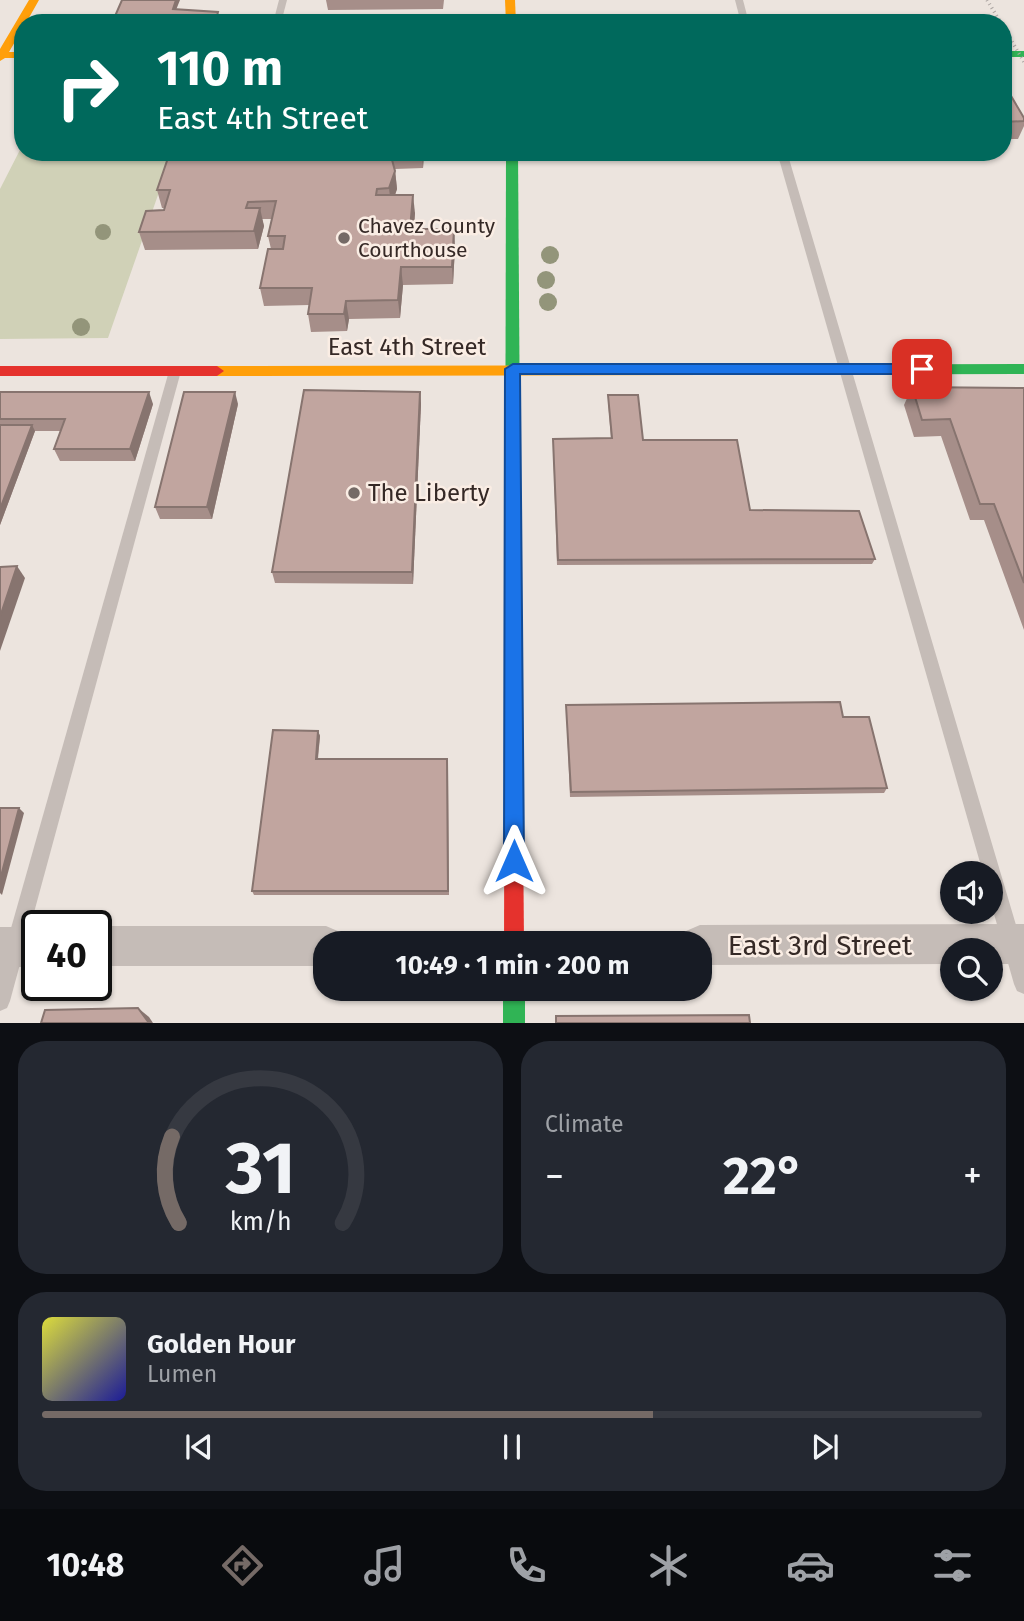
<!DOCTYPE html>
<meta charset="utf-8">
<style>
:root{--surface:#171b24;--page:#242831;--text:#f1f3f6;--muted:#9ea1a6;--line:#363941;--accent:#756a66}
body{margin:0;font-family:"Fira Sans",sans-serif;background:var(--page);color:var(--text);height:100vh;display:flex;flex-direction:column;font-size:26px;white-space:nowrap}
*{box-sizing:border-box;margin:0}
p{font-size:23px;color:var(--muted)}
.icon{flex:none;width:38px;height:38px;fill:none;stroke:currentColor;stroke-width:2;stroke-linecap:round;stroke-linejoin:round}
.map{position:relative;height:1023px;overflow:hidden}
.panel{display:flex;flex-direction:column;gap:18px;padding:18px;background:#0d0f14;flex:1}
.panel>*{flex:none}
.top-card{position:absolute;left:14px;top:14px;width:998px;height:147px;border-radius:28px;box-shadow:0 2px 5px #0004;background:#00695c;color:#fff;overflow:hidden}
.tools{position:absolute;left:940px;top:861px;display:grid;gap:14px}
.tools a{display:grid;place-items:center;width:63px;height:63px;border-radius:50%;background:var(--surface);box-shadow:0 2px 5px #0004;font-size:35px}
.speed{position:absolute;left:21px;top:910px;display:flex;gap:14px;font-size:35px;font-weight:700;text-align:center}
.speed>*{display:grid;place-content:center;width:91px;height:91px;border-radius:50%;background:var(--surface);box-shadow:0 2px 5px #0004;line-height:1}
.speed .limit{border:4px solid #111;border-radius:10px;background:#fff;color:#111}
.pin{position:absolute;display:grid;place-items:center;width:60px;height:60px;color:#fff;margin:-30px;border-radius:14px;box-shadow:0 4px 10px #0006}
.me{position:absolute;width:77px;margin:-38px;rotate:0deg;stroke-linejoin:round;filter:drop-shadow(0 0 5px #0008)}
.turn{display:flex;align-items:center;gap:24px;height:147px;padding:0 28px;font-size:32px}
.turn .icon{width:91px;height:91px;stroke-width:2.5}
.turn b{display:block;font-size:49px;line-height:60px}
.big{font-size:52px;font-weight:700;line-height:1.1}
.panel .widget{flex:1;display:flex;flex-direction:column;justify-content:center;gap:10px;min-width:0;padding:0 24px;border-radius:28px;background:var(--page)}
.panel .dial{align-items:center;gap:0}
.dial svg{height:182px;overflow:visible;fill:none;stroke:var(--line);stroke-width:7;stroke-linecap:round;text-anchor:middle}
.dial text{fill:var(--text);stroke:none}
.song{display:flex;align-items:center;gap:21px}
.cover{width:84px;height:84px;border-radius:10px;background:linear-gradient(135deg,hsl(60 70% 55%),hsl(240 70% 35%))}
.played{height:7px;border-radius:4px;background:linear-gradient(90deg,var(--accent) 65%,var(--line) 65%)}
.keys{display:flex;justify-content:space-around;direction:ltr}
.heat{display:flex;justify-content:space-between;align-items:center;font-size:38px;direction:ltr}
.panel .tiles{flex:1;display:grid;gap:18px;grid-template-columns:1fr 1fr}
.widget:last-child{grid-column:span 2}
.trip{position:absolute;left:313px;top:931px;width:399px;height:70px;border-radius:28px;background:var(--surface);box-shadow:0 2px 5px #0004;font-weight:700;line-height:70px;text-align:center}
.menu{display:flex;height:112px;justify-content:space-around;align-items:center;background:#090b0e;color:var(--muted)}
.menu .icon{width:49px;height:49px}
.menu .current{color:var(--accent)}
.menu b{font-size:32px;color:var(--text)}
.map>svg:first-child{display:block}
.green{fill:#d0d1b7}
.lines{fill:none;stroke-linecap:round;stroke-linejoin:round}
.lane{fill:#c5bcb7;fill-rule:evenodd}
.street{fill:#c5bcb7;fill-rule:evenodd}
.fast{fill:#30b455;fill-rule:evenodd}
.slow{fill:#ff9f0a;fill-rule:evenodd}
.jam{fill:#e5322d;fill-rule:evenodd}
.rail{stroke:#aca5a2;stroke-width:3.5;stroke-dasharray:1 3.5;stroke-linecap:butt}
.tree{fill:#93957a}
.wall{fill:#a68e89}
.shaded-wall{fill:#87746f}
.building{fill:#c1a59f;stroke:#87746f;stroke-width:2}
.route{fill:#1a73e8;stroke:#114b97;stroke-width:2}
.poi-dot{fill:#756a66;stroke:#faede4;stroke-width:2.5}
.labels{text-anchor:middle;stroke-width:5;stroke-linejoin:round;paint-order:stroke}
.far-poi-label{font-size:21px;fill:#352926;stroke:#faede4;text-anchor:start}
.street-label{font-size:24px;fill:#352926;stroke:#faede4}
.poi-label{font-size:24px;fill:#352926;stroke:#faede4;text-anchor:start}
.near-street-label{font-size:28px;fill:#352926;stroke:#faede4}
</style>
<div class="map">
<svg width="1024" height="1023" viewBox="0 0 1024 1023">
<rect width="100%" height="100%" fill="#ece4de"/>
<polygon class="green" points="23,144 23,152 173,152 108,338 0,339 0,189"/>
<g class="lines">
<g class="lane">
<polygon points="279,0 287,0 281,23 273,23"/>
<polygon points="735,0 743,0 749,23 741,23"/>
<polygon points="777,152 787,152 1024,952 1024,994 1017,991 1014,984 990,900 990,873 983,873"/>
<polygon points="175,367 181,371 10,1001 7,1008 0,1011 0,967 169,371"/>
</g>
<g class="street">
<polygon points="1024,924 1024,964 990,964 990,950 952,950 952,964 700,965 700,943 681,943 686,931 700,925"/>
<polygon points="96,926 326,926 340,932 345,943 326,943 326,966 96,966"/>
<rect x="0" y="927" width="37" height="40"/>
</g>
<g class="fast">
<rect x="1003" y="51" width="21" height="6"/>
<polygon points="506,152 518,152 521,583 519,588 513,590 507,588 505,583"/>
<polygon points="1024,364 1024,374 704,375 697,370 704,365"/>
<rect x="503" y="989" width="22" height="34"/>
</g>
<g class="slow">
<polygon points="29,0 39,0 26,23 23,23 23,28 9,52 23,52 23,58 5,58 0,61 0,49"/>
<polygon points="505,0 515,0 516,23 506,23"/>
<polygon points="704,365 711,370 704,375 217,376 210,371 217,366"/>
</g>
<g class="jam">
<polygon points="0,366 217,366 224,371 217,376 0,376"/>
<polygon points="513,576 519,578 521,583 524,943 504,943 505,583 507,578"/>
</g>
<g class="rail">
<polyline points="987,0 1001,23"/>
<polyline points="1003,26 1024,62"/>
</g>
</g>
<g class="tree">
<circle cx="103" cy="232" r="8"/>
<circle cx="550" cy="255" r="9"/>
<circle cx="546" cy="280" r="9"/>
<circle cx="548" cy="302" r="9"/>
<circle cx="81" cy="327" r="9"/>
</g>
<g class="wall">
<polygon points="326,0 444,0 443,9 328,10"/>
<polygon points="1003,84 1024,118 1024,126 1018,139 1003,139"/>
<polygon points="174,152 424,152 423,168 395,169 397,189 395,195 415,213 414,229 455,247 453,284 403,285 400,318 349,319 347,331 311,332 308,314 309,305 264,306 260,288 271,249 268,236 272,219 262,219 264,226 258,249 145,250 139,232 164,210 165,208 162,208 157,190 175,155"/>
<polygon points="912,387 1024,388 1024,630 984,520 970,520 941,436 914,437 904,405"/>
<polygon points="0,392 153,404 135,461 60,461 54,449 61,431 35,431 0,525"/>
<polygon points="420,392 421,404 413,584 275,583 272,572"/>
<polygon points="608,395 643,440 750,510 875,559 872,564 557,565 553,445 611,439 608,401"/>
<polygon points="238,404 212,519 160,519 155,507"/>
<polygon points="566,705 843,717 887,788 884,793 570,797"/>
<polygon points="318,731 320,736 318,759 448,764 449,895 254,895 252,891"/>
</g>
<g class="shaded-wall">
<polygon points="176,0 180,0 174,15 173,9"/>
<polygon points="422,152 424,152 423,168"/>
<polygon points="395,171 397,189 391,206 389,188"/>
<polygon points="413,195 415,213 412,247 410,229"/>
<polygon points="260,208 264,226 258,249 254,231"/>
<polygon points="454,229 455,247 453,284 452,267"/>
<polygon points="401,267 403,285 400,318 398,300"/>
<polygon points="346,301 349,319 347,331 344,314"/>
<polygon points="149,392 153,404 135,461 130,449"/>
<polygon points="235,392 238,404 212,519 207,507"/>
<polygon points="420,392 421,404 413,584 412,572"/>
<polygon points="32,425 35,431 0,525 0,509"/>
<polygon points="17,566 25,578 0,651 0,617"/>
<polygon points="318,731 320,736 317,764 316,759"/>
<polygon points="19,808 24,813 2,895 0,893 0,880"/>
<polygon points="138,1008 149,1017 153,1023 149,1023"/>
</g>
<g class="building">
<polygon points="122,0 176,0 173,9 218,12 217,16 250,16 249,23 112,23"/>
<polygon points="1003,84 1004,84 1024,118 1024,121 1003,122"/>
<polygon points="183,152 381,152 381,155 391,156 395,171 389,188 377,189 376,195 413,195 410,229 454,229 452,267 401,267 398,300 346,301 344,314 308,314 312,288 260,288 268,249 283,249 285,236 268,236 276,201 248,202 246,208 260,208 254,231 139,232 146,211 164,210 170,190 157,190 169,155 182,155"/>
<polygon points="912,387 1024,388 1024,583 994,504 980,504 950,419 922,420"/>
<polygon points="304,390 420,392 412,572 272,572"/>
<polygon points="0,392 149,392 130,449 54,449 65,419 0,419"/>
<polygon points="184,392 235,392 207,507 155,507"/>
<polygon points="608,395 638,395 643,440 737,440 750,510 859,511 875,559 558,560 553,439 612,438"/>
<polygon points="0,425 32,425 0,509"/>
<polygon points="17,566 0,617 0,567"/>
<polygon points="840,702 843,717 869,717 887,788 571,792 566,705"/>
<polygon points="273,730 318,731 316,759 447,759 448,891 252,891"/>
<polygon points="0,808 19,808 0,880"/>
<polygon points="138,1008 149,1023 41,1023 45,1010"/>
<polygon points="749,1015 750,1023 556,1023 556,1016"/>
</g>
<polygon class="route" points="513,364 922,364 929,369 922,374 520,374 524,861 521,868 514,871 507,868 504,861 505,369"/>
<g class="poi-dot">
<circle cx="344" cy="238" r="7"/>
<circle cx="354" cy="493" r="7"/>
</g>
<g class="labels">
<g class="far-poi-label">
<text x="358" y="233">Chavez County<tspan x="358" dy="24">Courthouse</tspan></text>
</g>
<g class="street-label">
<text x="407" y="355">East 4th Street</text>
</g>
<g class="poi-label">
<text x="368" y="501">The Liberty</text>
</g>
<g class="near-street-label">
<text x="820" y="955">East 3rd Street</text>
</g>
</g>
</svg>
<div class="tools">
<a><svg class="icon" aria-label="sound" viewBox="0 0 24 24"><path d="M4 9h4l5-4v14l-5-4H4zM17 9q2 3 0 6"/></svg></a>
<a><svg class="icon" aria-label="search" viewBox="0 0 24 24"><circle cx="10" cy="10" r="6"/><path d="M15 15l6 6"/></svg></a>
</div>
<div class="speed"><div class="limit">40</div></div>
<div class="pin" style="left:922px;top:369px;background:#d93025"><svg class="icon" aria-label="arrive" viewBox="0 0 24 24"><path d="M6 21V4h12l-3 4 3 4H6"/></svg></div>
<svg class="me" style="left:514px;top:861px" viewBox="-20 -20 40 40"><path d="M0-17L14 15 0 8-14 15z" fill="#1a73e8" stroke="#fff" stroke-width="4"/></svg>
<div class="trip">10:49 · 1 min · 200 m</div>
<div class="top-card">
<div class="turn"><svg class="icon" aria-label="right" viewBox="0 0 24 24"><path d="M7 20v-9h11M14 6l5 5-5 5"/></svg><div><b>110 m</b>East 4th Street</div></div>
</div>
</div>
<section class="panel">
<div class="tiles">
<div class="widget dial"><svg viewBox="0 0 100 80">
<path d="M14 69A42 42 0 1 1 86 69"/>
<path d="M14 69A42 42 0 0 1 11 31" stroke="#756a66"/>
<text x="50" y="56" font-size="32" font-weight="700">31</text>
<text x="50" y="72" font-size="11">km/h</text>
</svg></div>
<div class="widget"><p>Climate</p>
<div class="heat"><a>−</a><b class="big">22°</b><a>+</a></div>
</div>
<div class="widget">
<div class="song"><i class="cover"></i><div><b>Golden Hour</b><p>Lumen</p></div></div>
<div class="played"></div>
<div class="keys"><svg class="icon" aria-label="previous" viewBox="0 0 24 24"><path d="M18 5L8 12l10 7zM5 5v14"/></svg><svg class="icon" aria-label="pause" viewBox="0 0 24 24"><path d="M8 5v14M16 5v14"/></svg><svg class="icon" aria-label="next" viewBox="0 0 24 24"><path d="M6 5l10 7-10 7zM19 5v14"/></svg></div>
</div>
</div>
</section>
<nav class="menu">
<b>10:48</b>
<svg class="icon current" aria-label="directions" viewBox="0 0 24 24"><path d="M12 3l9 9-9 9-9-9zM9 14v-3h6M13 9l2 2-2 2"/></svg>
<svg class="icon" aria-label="music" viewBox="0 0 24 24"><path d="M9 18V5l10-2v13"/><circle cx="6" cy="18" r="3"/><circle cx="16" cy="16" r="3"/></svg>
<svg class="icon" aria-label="phone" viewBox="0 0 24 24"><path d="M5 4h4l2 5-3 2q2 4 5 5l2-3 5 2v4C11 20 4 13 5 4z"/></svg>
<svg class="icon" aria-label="climate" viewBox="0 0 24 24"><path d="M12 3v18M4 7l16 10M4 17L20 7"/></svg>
<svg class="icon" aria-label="car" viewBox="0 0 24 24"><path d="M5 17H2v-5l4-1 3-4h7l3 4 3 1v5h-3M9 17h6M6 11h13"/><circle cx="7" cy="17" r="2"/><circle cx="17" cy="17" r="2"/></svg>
<svg class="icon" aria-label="filters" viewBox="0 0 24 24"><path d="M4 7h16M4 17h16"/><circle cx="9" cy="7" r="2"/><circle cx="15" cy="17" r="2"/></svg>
</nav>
